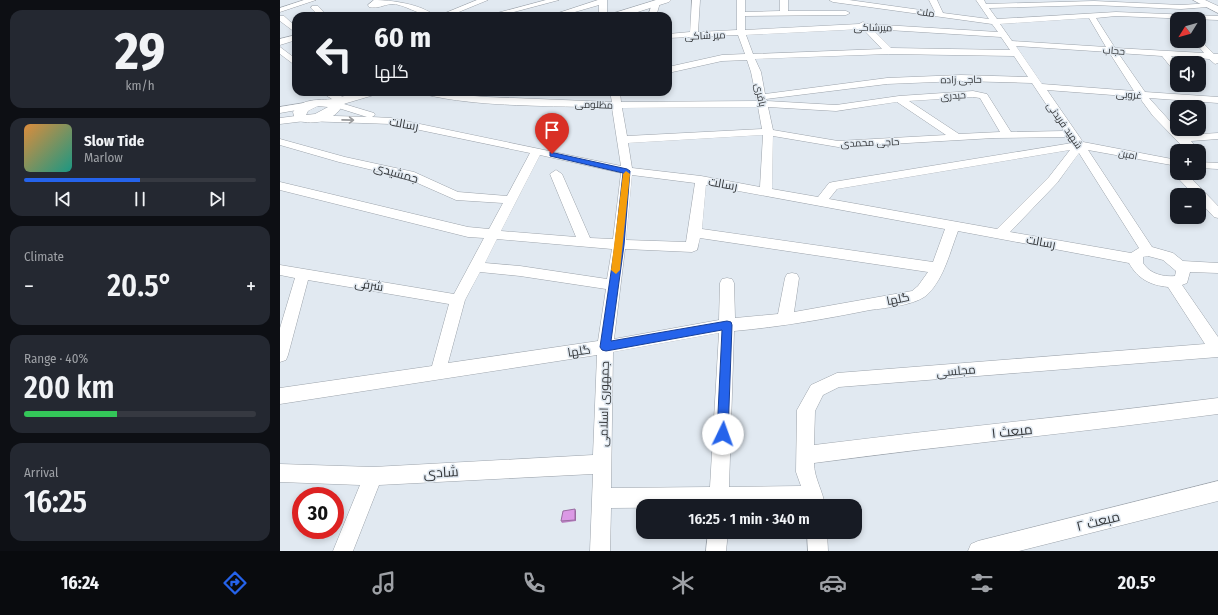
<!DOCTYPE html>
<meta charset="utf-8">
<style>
:root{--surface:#171b24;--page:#242831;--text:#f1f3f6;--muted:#9ea1a6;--line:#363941;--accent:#2563eb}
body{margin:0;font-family:"Fira Sans Condensed",Cairo,sans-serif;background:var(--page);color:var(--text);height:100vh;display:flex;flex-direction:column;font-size:15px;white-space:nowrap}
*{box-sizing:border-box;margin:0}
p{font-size:13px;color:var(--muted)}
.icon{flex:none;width:22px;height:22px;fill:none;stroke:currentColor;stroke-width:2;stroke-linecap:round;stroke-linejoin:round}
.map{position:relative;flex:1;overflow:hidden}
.side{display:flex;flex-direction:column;gap:10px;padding:10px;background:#0d0f14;width:280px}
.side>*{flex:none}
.guide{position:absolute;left:12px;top:12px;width:380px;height:84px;border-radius:12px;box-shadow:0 2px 6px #0003;background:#171b24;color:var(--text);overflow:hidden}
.needle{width:26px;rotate:233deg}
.fabs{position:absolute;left:890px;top:12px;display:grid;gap:8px}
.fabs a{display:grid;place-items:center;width:36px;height:36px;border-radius:8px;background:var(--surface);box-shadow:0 2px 6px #0003;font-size:20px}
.speed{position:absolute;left:12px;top:487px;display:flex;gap:8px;font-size:20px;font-weight:700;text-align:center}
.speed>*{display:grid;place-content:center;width:52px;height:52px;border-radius:50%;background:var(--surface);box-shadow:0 2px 6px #0003;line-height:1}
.speed .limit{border:6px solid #d22;background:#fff;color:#111}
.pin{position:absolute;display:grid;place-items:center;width:34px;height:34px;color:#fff;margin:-41px -17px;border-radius:50% 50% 50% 0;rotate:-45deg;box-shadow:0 0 4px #0007}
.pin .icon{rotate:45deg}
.me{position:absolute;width:44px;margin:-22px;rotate:3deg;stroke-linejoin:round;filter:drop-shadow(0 0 3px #0008)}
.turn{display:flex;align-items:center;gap:14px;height:84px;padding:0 16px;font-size:18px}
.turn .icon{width:52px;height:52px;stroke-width:2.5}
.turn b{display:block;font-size:28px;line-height:34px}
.big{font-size:30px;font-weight:600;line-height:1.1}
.side .card{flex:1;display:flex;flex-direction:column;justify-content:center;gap:6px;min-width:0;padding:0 14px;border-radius:12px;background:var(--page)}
.side .dial{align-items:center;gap:0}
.dial b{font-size:52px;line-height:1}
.song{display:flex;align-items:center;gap:12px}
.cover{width:48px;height:48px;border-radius:6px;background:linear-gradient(135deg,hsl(30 70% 55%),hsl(170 70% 35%))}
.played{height:4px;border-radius:2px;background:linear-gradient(90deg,var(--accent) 50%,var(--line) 50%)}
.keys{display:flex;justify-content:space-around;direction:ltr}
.heat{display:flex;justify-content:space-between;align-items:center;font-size:22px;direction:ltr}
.charge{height:6px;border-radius:3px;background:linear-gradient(90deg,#34c759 40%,var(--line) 0)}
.trip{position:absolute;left:356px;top:499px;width:226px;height:40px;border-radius:12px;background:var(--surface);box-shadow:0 2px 6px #0003;font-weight:600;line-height:40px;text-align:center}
.menu{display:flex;height:64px;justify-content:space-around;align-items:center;background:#090b0e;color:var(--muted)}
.menu .icon{width:28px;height:28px}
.menu .on{color:var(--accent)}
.menu b{font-size:18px;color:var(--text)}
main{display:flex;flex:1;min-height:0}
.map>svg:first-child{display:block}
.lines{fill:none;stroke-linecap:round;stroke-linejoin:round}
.minor-casing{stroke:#9ca3ab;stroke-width:1}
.major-casing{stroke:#9ca3ab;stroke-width:1}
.minor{fill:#fff;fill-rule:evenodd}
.major{fill:#fff;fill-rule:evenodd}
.wall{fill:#bc84c5}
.shaded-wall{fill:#996ba0}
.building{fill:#db99e5;stroke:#996ba0}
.oneway{stroke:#999a9c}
.route{fill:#2563eb;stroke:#184099}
.slow{fill:#f59e0b}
.labels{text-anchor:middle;stroke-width:3;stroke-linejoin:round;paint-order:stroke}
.far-street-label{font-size:10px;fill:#333639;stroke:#e1e9f1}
.street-label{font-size:12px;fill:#333639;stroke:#e1e9f1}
.near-street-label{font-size:14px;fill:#333639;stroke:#e1e9f1}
</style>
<main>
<section class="side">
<div class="card dial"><b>29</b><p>km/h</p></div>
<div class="card">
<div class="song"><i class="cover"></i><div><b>Slow Tide</b><p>Marlow</p></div></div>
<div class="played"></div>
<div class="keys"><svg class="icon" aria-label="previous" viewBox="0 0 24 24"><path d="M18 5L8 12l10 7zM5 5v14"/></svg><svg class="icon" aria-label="pause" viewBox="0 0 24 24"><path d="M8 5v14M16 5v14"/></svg><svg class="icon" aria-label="next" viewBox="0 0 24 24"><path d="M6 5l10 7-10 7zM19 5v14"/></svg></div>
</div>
<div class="card"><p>Climate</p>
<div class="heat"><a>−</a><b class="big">20.5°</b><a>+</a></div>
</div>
<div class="card"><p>Range · 40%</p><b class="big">200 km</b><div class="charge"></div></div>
<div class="card"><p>Arrival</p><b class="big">16:25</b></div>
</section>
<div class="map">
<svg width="938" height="551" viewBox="0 0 938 551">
<rect width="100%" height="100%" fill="#e1e9f1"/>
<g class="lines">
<defs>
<g id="minor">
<polygon points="24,0 36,0 0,12 0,8"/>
<path d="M94,0C111,0 142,4 155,16C139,16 123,3 111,4C103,5 98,9 89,7L88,5Z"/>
<polygon points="197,0 208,0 169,16 158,16"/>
<polygon points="266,0 279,0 219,16 206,16"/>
<polygon points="318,0 327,0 327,16 319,16 319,5 281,16 269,16"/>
<path d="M412,0H420L418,32L457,30V0H465V12L500,11V0H508V11H566L570,13L566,15L465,16V30L579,24L583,22L587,24L718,32L712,24L553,2L549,0H569L655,12L649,0H657L663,13L709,19L696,0H704L706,4L814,1L901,5L931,3V7H928L901,9L814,5L709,8L717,19L836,12L938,16V20L836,16L816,18L835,48L924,53L914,41H919V39L934,54H938V63L935,64L929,59L891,56L897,63V72L894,71L882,56L838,53L865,92L938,97V103L869,98L897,129L905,135L938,133V139L911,141L919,151H907L873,116L859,97L767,90L803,142L897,160V166L808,150L872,247L893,253L903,261L938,263V273L910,272L907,283L902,285L938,337V357L559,387L543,395L535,411L534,445C669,428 804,415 938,398V414C804,432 669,445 534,463C534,478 543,491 545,506L331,508L330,551H310L313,474L99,485L73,551H53L80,485L0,482V464L93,467L313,455L317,355L0,404V388L152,366L169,304L28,280L8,355L6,360L0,362V328L15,278L0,275V265L174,294L204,238L188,237L0,190V182L188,227L209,229L223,203L176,200L126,178L59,162L0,145V139L65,157L134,172L178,192L227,196L250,153L111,124L25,121L0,124V118L23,115L87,117L52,106L50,104L55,101L41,92C51,92 60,93 67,101L64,104L94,113L95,115L92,117L111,118L341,166L332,108C273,105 200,108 143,94L141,92L207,97L332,102L330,92H340L341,102L477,101L471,72L467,60L442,61L388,73V67L442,55L465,54L458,35L388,38V34L410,32ZM809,18L826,47L732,41L720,24ZM583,29L602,49L473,54L466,35ZM592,29L721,37L730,50L611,48ZM736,46L829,52L854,91L762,84ZM609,54L734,56L748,77L681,75L607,78L485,94L481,72L475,59ZM681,81L752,83L784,131L731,132L707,94L693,91L619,96L556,105L487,101L486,99L607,84ZM693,97L700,98L720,132L679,134L629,101ZM617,102L666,135L558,141L493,130L488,107L556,111ZM478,107L482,129L347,136L342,108ZM483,135L480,187L421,176L352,168L348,143ZM493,136L558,147L714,138L788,137L792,143L553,182L549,183L538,197L492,189ZM790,150L769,177L717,229L549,199L557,189ZM799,153L859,248L851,253L730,232L777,183ZM260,155L341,173L333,239L310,238L282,174L276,170L270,174L296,237L221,231ZM352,175L415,183L406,242L346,240ZM426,185L665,229L653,262L422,229ZM678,231L849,263C858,279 870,285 888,287L925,344L557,373L531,385L517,410L516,472L521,486L449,487L454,331C500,327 545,319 590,310C606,308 637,305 648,294C664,278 670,252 678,231ZM420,238L648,272L638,286L632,291L514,312L519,278L517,274L512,273L507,274L505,278L498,314L455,318L454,283L452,279L447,278L442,279L440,283L439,320L334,339L345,249L412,252L417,250ZM217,239L332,249L327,279L240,266L205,263ZM868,256L883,260L896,271L895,276C883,277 870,274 863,263V257ZM200,272L240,276L326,289L318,341L168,363L185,300ZM439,333L430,487L331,488L333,352Z"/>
<polygon points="373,1 380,3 376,16 368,16"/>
<polygon points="32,6 38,6 47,16 39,16 31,8"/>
<polygon points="0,16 4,16 16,27 16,33 0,21"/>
<polygon points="16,35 16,40 0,45 0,39"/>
<polygon points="0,47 16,59 16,66 0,54"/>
<polygon points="30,102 35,105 34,107 0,113 0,107"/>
<polygon points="919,162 938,163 938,169 919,168"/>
<polygon points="897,170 897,173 906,173 938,206 938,218 934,217 919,201 919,195 914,195 896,176 894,173"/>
<polygon points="938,481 938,501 739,551 688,551 691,544 698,541"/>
<polygon points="428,532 448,532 446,551 426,551"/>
<polygon points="527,532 547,532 548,551 528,551"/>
</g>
<g id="major">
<polygon points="376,0 391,0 389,2 345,16 330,16 331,14"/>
<polygon points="913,0 925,0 938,6 938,13"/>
<path d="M77,92H96L94,95L60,105L61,108C51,123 31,125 15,120L13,112C23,97 38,101 53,99C60,98 69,94 77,92ZM38,106L48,107L35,114L26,115L28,111Z"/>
</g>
</defs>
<use href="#minor" class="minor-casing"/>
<use href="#major" class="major-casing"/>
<use href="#minor" class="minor"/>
<use href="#major" class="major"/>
</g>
<polygon class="wall" points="296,511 296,521 282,523 281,521"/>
<polygon class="shaded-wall" points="295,509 296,511 296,521 295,520"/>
<polygon class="building" points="295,509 295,520 281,521 283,511"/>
<defs><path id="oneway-shaft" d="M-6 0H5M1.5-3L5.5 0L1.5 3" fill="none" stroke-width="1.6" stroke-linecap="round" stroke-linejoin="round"/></defs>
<use class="oneway" href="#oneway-shaft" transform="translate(68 120) rotate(1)"/>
<polygon class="route" points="270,152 347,169 350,171 344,245 331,341 447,321 451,322 452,325 448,434 447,438 443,440 439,438 437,434 442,330 326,351 322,350 320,347 335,245 343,173 270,156"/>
<polygon class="slow" points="346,171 350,174 340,270 336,274 331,270 343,174"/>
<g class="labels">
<g class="far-street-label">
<text transform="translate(646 12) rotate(8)" y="4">ملت</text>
<text transform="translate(593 27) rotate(1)" y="4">میرشاکی</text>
<text transform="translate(425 35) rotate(-2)" y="4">میر شاکی</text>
<text transform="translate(834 50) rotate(4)" y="4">حجاب</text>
<text transform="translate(681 79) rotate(-1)" y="4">حاجی زاده</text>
<text transform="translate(849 94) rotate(4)" y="4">غروبی</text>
<text transform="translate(481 95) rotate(78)" y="4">باقری</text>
<text transform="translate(673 95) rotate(-4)" y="4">حیدری</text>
<text transform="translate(314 104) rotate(2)" y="4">مظلومی</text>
<text transform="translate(785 125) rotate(55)" y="4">شهید فریدنی</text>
<text transform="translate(590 142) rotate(-2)" y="4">حاجی محمدی</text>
<text transform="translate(848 154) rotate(11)" y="4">امین</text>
</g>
<g class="street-label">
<text transform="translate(124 124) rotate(10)" y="4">رسالت</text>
<text transform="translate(116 173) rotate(16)" y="4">جمشیدی</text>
<text transform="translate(443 184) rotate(10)" y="4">رسالت</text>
<text transform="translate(761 242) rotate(10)" y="4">رسالت</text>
<text transform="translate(89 285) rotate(9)" y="4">شرفی</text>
<text transform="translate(618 299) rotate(-12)" y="4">گلها</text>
<text transform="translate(299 351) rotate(-9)" y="4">گلها</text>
<text transform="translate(676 371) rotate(-5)" y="4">مجلسی</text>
<text transform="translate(324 404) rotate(-89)" y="4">جمهوری اسلامی</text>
</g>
<g class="near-street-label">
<text transform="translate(732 431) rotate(-6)" y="5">مبعث ۱</text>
<text transform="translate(161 472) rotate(-3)" y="5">شادی</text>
<text transform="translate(818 521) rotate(-14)" y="5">مبعث ۲</text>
</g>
</g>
</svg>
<div class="fabs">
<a><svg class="needle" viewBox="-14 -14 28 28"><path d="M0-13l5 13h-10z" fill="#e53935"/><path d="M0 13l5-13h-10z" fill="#9ea1a6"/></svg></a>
<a><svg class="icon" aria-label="sound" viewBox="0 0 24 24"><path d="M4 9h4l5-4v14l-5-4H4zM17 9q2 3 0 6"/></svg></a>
<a><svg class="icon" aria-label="layers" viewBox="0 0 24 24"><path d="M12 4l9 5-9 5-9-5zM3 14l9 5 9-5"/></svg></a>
<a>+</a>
<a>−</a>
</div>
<div class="speed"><div class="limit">30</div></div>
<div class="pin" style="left:272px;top:154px;background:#d93025"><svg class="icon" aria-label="arrive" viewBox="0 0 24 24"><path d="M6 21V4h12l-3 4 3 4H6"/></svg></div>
<svg class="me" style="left:443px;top:434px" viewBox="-20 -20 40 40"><circle r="19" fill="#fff"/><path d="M0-13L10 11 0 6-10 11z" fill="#2563eb"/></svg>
<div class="trip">16:25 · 1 min · 340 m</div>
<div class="guide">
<div class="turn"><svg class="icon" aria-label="left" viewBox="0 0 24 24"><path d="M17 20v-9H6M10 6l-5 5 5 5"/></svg><div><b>60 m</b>گلها</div></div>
</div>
</div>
</main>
<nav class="menu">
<b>16:24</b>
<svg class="icon on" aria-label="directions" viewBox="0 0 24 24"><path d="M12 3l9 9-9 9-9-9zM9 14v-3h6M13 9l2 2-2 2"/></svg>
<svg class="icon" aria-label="music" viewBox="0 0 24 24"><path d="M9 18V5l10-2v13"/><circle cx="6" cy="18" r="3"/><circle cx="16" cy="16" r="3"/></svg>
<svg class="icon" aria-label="phone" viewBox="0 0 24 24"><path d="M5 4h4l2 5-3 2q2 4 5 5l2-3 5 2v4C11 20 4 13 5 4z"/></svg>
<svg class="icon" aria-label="climate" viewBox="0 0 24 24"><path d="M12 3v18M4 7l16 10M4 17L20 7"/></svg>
<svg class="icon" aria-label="car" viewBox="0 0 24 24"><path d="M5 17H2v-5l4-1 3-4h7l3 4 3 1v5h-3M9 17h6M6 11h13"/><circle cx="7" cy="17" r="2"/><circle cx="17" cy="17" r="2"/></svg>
<svg class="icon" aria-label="filters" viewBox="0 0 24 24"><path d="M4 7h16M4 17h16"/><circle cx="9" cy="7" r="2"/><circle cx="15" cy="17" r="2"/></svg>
<b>20.5°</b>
</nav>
